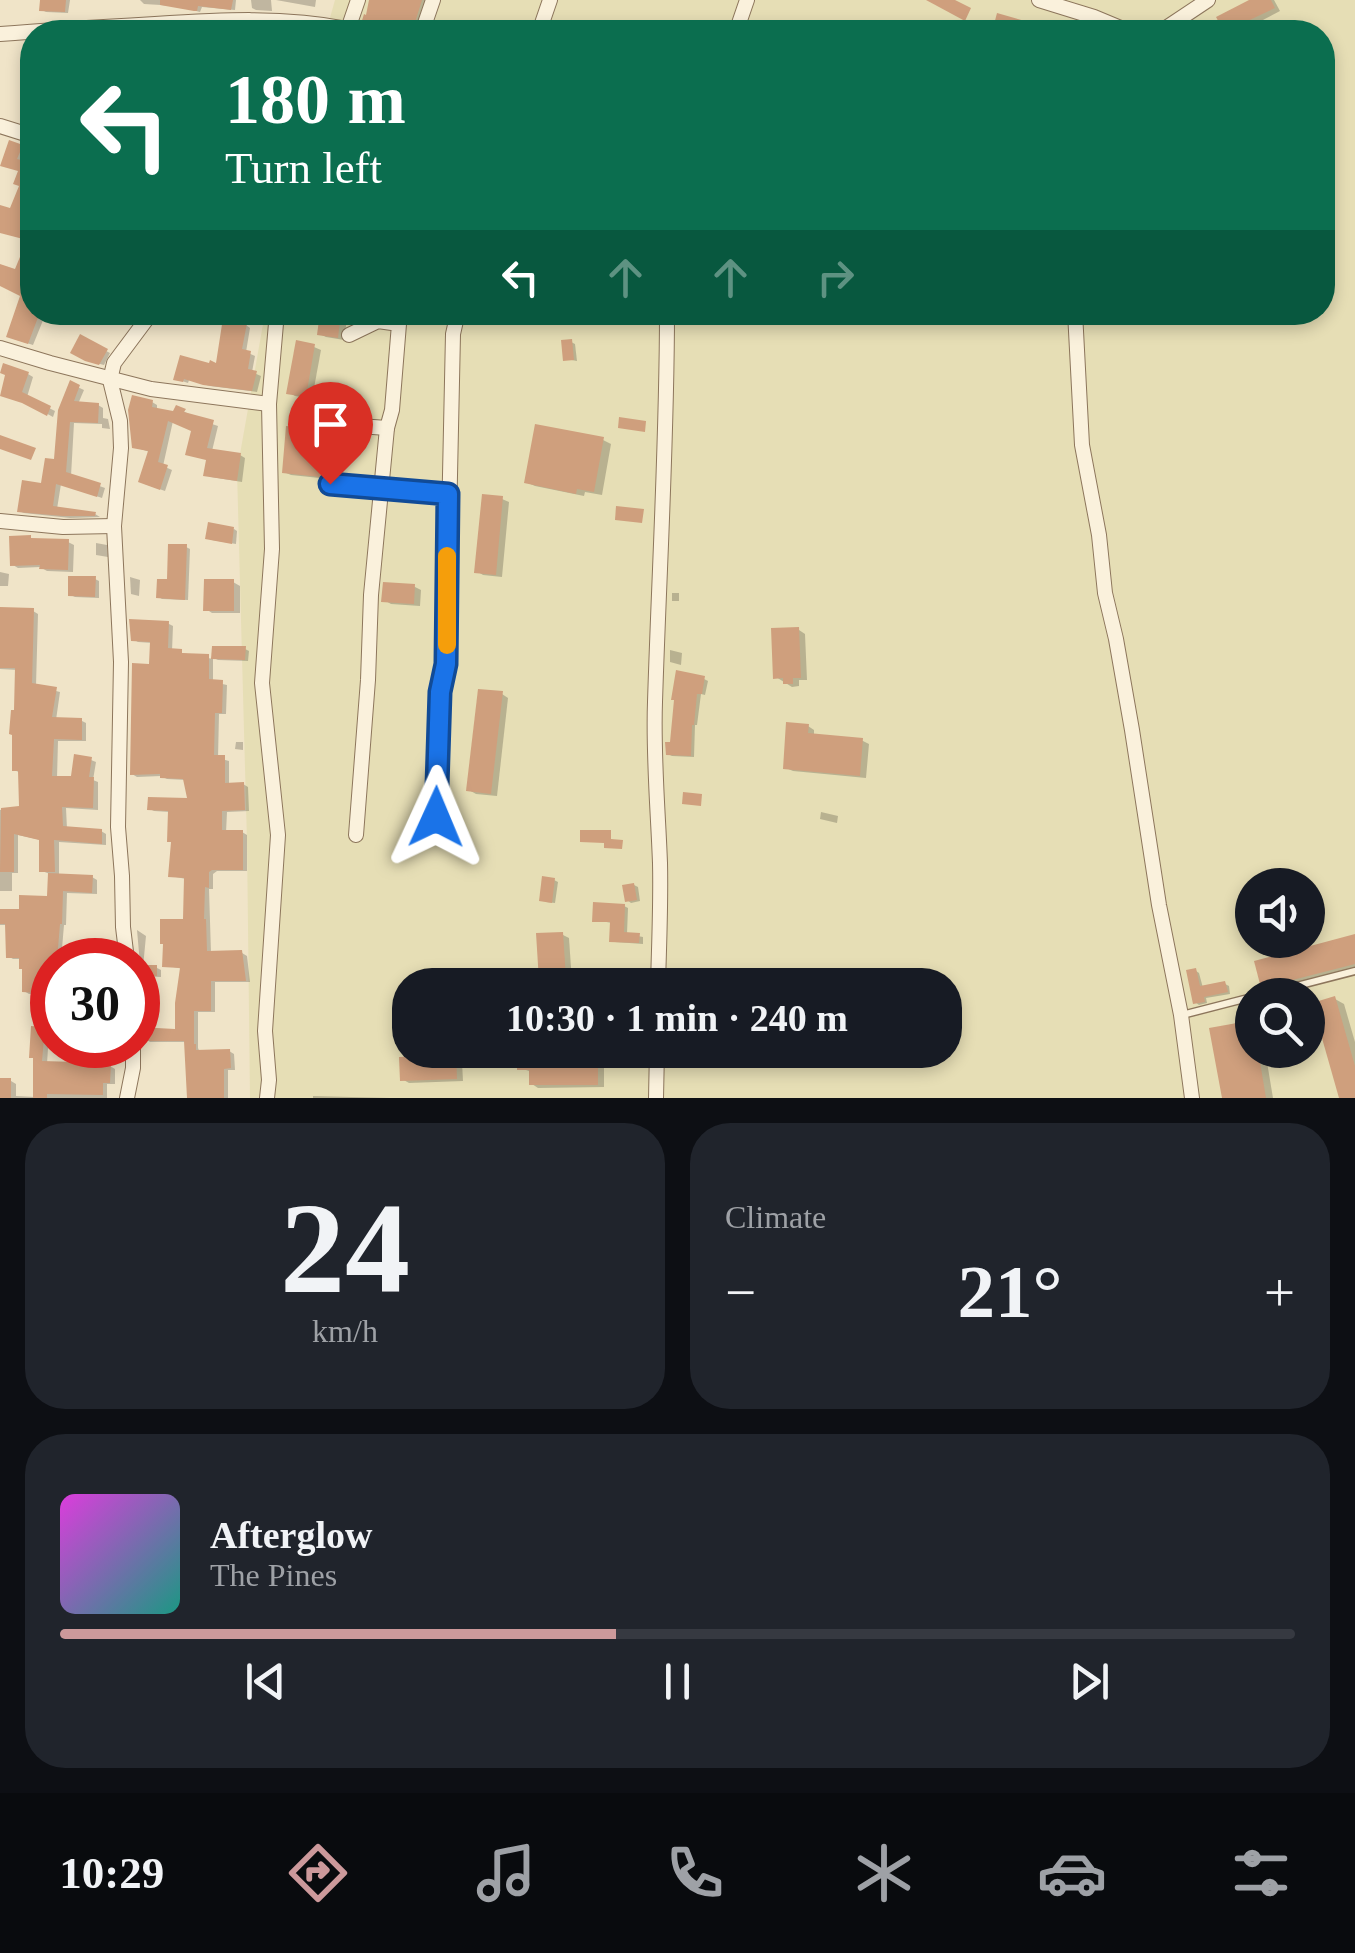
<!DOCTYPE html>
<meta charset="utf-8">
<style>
:root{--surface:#171b24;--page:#20242c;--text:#f1f3f6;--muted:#9ea1a6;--line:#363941;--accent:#cc999b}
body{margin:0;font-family:Georgia,serif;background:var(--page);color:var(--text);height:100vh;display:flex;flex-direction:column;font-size:38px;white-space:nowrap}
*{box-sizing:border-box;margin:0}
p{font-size:32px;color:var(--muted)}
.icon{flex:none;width:55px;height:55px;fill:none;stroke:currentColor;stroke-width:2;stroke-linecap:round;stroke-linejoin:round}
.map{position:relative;height:1098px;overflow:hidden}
.drawer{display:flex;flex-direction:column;gap:25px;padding:25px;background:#0d0f14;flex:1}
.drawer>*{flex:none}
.hud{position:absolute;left:20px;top:20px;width:1315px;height:305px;border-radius:40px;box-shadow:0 5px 15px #0003;background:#0b6e4f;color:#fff;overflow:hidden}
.tools{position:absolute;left:1235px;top:868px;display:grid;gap:20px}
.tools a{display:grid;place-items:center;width:90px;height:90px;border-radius:50%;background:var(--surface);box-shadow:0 5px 15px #0003;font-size:50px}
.speed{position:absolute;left:30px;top:938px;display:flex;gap:20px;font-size:50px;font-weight:700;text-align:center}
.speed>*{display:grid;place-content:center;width:130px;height:130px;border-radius:50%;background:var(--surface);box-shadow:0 5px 15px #0003;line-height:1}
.speed .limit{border:15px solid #d22;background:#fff;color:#111}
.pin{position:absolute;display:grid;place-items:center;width:85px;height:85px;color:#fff;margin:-102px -42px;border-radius:50% 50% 50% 0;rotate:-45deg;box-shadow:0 0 10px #0007}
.pin .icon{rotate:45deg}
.me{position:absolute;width:110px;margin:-55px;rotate:1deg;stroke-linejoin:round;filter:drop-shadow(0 0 8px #0008)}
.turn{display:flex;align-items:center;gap:35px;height:210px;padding:0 40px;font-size:45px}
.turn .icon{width:130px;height:130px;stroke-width:2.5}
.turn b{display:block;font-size:70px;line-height:85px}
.lanes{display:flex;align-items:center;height:95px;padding:0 40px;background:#0003;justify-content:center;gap:50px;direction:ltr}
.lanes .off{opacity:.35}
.big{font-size:75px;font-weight:700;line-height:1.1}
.drawer .widget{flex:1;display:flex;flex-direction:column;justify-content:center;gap:15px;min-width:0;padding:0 35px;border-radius:40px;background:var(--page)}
.drawer .dial{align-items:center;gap:0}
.dial b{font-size:130px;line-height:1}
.song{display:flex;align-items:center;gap:30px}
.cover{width:120px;height:120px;border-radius:15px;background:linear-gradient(135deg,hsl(300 70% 55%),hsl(170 70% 35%))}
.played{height:10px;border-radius:5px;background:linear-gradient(90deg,var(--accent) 45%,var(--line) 45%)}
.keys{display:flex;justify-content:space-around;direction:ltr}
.heat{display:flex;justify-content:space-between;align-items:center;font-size:55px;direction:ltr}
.drawer .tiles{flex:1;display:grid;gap:25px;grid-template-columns:1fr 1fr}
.widget:last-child{grid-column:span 2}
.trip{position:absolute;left:392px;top:968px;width:570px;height:100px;border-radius:40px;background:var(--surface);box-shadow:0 5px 15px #0003;font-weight:700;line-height:100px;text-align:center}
.menu{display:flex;height:160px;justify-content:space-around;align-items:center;background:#090b0e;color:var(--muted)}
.menu .icon{width:70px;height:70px}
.menu .selected{color:var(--accent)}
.menu b{font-size:45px;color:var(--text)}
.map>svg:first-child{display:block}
.farmland{fill:#e6deb5;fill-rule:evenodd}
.shadow{fill:#0003}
.building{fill:#cf9f7d}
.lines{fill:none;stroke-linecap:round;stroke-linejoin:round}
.lane-casing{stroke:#8d765c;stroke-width:9}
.street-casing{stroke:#8d765c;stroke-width:16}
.lane{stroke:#faf1dc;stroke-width:6}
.street{stroke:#faf1dc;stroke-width:14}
.route-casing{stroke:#114b97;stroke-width:25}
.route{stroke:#1a73e8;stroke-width:18}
.slow{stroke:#f59e0b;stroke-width:18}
</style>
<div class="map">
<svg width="1355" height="1098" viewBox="0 0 1355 1098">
<rect width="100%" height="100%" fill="#f0e4c8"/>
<path class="farmland" d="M335,0H1355V1098H250L247,842L237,471L265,313L1322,312V32H326ZM1252,885H1308V940H1252ZM410,985H945V1050H410ZM1252,995H1308V1050H1252Z"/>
<g class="shadow">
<polygon points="42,0 70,0 68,13 46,12 42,10"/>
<polygon points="140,0 236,0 235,10 202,7 200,12 177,6 144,4"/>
<polygon points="251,0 271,0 272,11 256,10 252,8"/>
<polygon points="276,0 316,0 315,7"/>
<polygon points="382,0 429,0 418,32 361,32 366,17"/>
<polygon points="1254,0 1274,0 1280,11 1240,32 1227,32 1219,18"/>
<polygon points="758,26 773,32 755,32"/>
<polygon points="22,147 25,149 20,162 32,165 32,207 18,205 22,186 20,171 1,164"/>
<polygon points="0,208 12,208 32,218 32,312 60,312 58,318 46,313 33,345 14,339 23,295 0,284 0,266 17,272 29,240 0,232"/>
<polygon points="322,312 348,312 344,340 326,337 320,334"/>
<polygon points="246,325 250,328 246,352 255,356 252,372 261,376 257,392 210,386 189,380 188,383 176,379 218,366"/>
<polygon points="81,338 110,353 104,365 92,362"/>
<polygon points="571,342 575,344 577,361 566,359"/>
<polygon points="314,347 321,350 312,399 295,396 289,392"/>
<polygon points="28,374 33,377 27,397 55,411 53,417 31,405 7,397"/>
<polygon points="71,384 84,390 78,404 98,405 103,408 103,418 108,419 110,429 102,428 102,424 74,423 71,476 105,488 102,498 61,484 57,509 95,514 100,517 70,518 24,513 19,511 43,486 56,462"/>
<polygon points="152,402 157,405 157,411 174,414 177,408 189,414 188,416 218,426 212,451 240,455 245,458 242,482 211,477 206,475 208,460 194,430 173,421 163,466 172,470 165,491 145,484 150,452 134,447"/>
<polygon points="316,436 333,437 340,441 337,476 329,479 291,475 284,472"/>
<polygon points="603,440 611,444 602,495 585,492 584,496 535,486 526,482"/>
<polygon points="502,499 509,502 502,577 483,575 477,571"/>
<polygon points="234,529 237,531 236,544 212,540"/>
<polygon points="35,541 68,542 74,545 73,572 47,571 40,567 18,568 13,565"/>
<polygon points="96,543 107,545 108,557 96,555"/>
<polygon points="186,547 190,549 188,600 162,599 159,597"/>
<polygon points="0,572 9,574 8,586 0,586"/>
<polygon points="130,577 140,580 139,596 131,594"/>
<polygon points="95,579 99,581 99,598 75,597 71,595"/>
<polygon points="233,582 240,586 240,613 212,613 206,609"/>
<polygon points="415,587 421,590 420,606 391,604 384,600"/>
<rect x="672" y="593" width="7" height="8"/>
<polygon points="0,610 33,611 38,614 36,686 60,692 56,720 82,721 86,723 86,741 58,741 57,778 73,779 91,760 96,762 93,780 98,782 98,810 66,808 67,829 101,831 106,834 106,845 59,842 59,876 92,877 97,880 97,894 67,893 66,925 64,925 61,960 52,960 52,1026 41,1023 40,994 29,994 24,991 22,959 13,959 8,956 8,925 0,925 0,911 22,911 49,898 50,874 42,871 41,840 18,835 18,873 12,873 12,891 0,891 0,810 22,808 21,773 14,770 18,670 0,669"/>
<polygon points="169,624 173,626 172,651 213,659 213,682 227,685 226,714 219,714 218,758 229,761 229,785 243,784 248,787 249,811 227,812 226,833 242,832 247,835 247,871 217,871 213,874 213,889 209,889 211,953 242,953 247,956 250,982 215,982 215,1012 198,1012 198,1048 200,1053 229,1051 234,1054 235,1070 228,1070 228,1098 189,1098 187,1042 150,1042 138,1034 138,1030 178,1031 183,969 164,965 186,921 186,879 171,876 173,842 170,812 154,811 150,809 190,801 186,780 167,779 161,776 137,777 132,774 152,667 153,643 138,642 133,639"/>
<polygon points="799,630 805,634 807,680 799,680 799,686 792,687 776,677"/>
<polygon points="245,649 249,651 248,661 218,660 214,658"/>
<polygon points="670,650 682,653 681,665 670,662"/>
<polygon points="704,679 708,681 705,695 701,694 697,725 695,725 694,757 672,756 668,754"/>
<polygon points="502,694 508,698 497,796 476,794 469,790"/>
<polygon points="808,726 814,730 814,736 863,741 869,744 866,778 793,771 786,768"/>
<polygon points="236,742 243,742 243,750 235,749"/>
<polygon points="821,812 838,816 837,823 820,819"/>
<polygon points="554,880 558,882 555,903 546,902"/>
<polygon points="634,885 638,887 640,901 631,903 627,900"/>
<polygon points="624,906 628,908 627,934 643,937 643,944 615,942 612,940 612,923 595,920"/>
<polygon points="137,930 146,936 143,967 157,968 161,970 161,977 138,976 138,966 140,964"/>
<polygon points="563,935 569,938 572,982 548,983 541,979"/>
<polygon points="1355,937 1355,972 1272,992 1263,986"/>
<polygon points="1196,971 1199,973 1203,988 1225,984 1229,986 1230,994 1206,998 1207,1003 1199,1005 1195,1002"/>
<polygon points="1335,999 1344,1004 1355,1042 1355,1098 1341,1098 1315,1005"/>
<polygon points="1251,1019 1252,1050 1265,1050 1273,1098 1224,1098 1212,1030"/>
<polygon points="44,1030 49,1032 47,1064 110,1066 115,1069 115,1084 107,1084 107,1098 0,1098 11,1081 16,1084 16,1096 36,1097"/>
<polygon points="539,1057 546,1061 597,1061 604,1065 604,1087 538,1088 532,1084 532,1072 520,1068"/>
<polygon points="455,1058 462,1062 463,1081 409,1083 402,1079"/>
<polygon points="313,1096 390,1098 313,1098"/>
</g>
<g class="building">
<polygon points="40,0 66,0 65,12 39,11"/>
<polygon points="160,0 233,0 231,10 198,6 197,11 194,11 160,5"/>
<polygon points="369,0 422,0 412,32 376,32 360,27 364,14 366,15"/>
<polygon points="926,0 955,0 971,8 965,21"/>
<polygon points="1249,0 1271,0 1275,8 1224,32 1216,17"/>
<polygon points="997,13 1032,23 1029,32 992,32"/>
<polygon points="9,140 23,145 17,159 32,163 30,187 32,187 32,312 40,312 28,344 6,337 20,296 0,286 0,264 15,269 27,240 0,233 0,205 10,208 19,186 13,184 18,171 0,166"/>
<polygon points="320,312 341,312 338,338 317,335"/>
<polygon points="223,318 247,323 242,349 251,351 248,369 257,371 252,391 203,385 184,379 183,382 173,380 180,355 209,363 210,360 216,363"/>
<polygon points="80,334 108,349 99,365 85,361 70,353"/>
<polygon points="572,339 574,360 563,361 561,340"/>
<polygon points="296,340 315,344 306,397 286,394"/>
<polygon points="3,363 29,372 22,392 51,406 47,416 22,403 0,396 5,375 0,373"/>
<polygon points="70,380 80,385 74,401 99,403 98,423 70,422 66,472 101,483 97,497 56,484 53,506 96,512 95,516 63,516 17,512 22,480 41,483 45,458 54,459 58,410"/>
<polygon points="132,395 153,400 152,407 173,411 176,405 186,409 184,412 214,420 207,448 241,453 237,481 203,476 206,460 185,455 191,431 168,421 158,462 168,465 160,490 138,482 148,451 132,448 128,410"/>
<polygon points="619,417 646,421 645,432 618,428"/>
<polygon points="535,424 604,437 594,492 577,489 576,494 524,483"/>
<polygon points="286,426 308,428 315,433 334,435 331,472 321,477 282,473"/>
<polygon points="0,435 36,448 31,460 0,449"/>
<polygon points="482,494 503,496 496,575 474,573"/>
<polygon points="616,506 644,509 642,523 615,520"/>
<polygon points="208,522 234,527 232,544 205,539"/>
<polygon points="31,535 31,538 69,539 68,570 39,569 40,565 10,566 9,536"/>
<polygon points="168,544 187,544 185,600 156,598 157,579 167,579"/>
<polygon points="68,576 96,576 95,597 68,596"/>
<polygon points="204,579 234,579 234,611 203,611"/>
<polygon points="383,582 415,584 414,604 381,602"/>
<polygon points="0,607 34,608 32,683 57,687 52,717 82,718 82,740 54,739 52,776 71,776 74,754 92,757 89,777 94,777 93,808 62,807 63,826 102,829 102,844 54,840 55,872 39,872 39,840 14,834 14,872 0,872 1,808 19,806 18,771 12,771 12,735 9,734 11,710 14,710 15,668 0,668"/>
<polygon points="129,619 169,621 168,648 182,649 182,653 209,654 209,679 223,680 222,713 215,713 214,755 225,755 225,783 244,782 245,810 222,811 222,830 243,830 243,870 212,870 209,872 209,888 205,887 204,919 206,919 207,951 242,950 246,981 211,981 211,1011 194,1011 194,1044 196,1044 196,1050 230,1049 231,1068 224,1069 224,1098 187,1098 184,1041 143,1041 138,1035 138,1027 175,1029 175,1003 180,968 162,967 163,944 160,944 160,919 183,919 184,878 168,877 171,842 167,842 168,811 147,810 148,797 187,798 183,779 160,778 160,774 130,775 132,663 149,664 150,642 131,641"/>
<polygon points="799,627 801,678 793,678 793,684 783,684 783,678 773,679 771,628"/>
<polygon points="212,646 246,646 245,660 211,659"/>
<polygon points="676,670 705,676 702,694 697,694 694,725 692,725 691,756 666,755 665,742 670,742 674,700 671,700"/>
<polygon points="478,689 503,691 491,794 466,791"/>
<polygon points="786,722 809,724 808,733 863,738 860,776 783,769"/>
<polygon points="683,792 702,794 701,806 682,804"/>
<polygon points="580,830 611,830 611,839 623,840 622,849 604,848 604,843 580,842"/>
<polygon points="48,873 93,875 92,893 63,891 62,924 60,924 57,960 52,960 52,1024 39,1025 38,993 22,992 22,969 19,969 19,958 6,958 5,924 0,924 0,909 19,909 19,895 47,896"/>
<polygon points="542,876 555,878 552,903 539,901"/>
<polygon points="634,883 637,900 625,902 622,885"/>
<polygon points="593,902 625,904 624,932 640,933 639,943 609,942 610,922 592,922"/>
<polygon points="563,932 566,979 539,981 536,933"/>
<polygon points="1355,934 1355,964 1261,988 1254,961"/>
<polygon points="138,965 157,965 157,976 138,975"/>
<polygon points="1196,968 1200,986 1225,981 1228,992 1204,997 1205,1002 1193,1004 1186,970"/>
<polygon points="1335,996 1355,1066 1355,1098 1339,1098 1312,1003"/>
<polygon points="1252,1017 1252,1050 1258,1050 1266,1098 1222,1098 1209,1028 1237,1023 1237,1019"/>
<polygon points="31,1026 45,1027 42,1061 111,1063 110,1083 103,1083 103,1095 47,1094 47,1098 33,1098 33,1058 29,1058"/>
<polygon points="517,1054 540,1054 540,1059 598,1059 598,1085 529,1085 529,1070 517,1070"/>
<polygon points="456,1055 457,1079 400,1081 399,1057"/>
<rect x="0" y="1078" width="11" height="20"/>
</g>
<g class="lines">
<defs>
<g id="lane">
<polyline points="1262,995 1355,971"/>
<polyline points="1182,1015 1252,997"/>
</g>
<g id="street">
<polyline points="1039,0 1094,17 1130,32"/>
<polyline points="422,32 433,0"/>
<polyline points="539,32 550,0"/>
<polyline points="736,32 747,0"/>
<polyline points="1160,32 1208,0"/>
<path d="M0,34C52,30 103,27 155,24C219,20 284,16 348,29L358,0"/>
<polyline points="0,126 32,136"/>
<polyline points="1075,312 1082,445 1099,535 1105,593 1116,639 1132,730 1159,905 1181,1015 1192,1098"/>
<polyline points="349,335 378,321 399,324 392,410 387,428 371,595 368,680 356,835"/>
<polyline points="0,348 50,363 151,389 269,404"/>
<polyline points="317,423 387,428"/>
<polyline points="330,483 448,494"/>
<polyline points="0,521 63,527 114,526"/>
<polyline points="436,817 439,692 446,664 453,334 458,312"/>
<polyline points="127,960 123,927 122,876 118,827 121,662 114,526 121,448 120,421 110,380 114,363 152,312"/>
<path d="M658,985C659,944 661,904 660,863C658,809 653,756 655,702C659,572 667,442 667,312"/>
<polyline points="127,1098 133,1068 133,1045"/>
<polyline points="267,1098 269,1080 265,1031 278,835 262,683 272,549 269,404 277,312"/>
<polyline points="656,1098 657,1050"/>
</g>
</defs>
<use href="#lane" class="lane-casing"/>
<use href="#street" class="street-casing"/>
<use href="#lane" class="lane"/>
<use href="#street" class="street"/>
</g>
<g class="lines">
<defs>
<polyline id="route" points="330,484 448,494 446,664 440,692 436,817"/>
</defs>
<use href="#route" class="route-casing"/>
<use href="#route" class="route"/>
<polyline class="slow" points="447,645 447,556"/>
</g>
</svg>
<div class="tools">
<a><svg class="icon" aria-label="sound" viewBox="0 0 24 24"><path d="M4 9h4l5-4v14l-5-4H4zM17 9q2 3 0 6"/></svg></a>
<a><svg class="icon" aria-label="search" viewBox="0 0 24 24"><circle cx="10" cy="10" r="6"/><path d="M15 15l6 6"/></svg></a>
</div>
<div class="speed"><div class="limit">30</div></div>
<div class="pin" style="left:330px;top:484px;background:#d93025"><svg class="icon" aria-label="arrive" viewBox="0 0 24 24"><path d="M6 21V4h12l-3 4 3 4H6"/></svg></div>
<svg class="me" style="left:436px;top:817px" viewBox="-20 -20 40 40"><path d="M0-17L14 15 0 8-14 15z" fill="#1a73e8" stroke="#fff" stroke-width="4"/></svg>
<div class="trip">10:30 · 1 min · 240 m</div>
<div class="hud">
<div class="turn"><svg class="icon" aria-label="left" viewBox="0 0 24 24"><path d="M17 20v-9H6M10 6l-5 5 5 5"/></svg><div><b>180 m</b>Turn left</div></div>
<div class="lanes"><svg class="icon" aria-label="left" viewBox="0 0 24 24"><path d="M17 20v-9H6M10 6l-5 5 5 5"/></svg><svg class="icon off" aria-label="ahead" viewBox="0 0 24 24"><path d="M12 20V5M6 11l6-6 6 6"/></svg><svg class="icon off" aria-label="ahead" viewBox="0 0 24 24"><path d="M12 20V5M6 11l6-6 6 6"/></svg><svg class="icon off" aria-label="right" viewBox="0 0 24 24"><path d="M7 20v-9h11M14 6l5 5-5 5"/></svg></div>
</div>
</div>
<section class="drawer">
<div class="tiles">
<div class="widget dial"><b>24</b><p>km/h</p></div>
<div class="widget"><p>Climate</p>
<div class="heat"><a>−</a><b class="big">21°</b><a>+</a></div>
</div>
<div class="widget">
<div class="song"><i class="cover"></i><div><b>Afterglow</b><p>The Pines</p></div></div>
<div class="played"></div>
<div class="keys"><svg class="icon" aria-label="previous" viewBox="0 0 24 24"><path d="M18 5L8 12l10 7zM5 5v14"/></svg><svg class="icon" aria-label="pause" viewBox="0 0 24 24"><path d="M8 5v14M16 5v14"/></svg><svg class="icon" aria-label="next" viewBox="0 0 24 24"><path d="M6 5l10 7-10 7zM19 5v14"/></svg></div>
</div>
</div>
</section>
<nav class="menu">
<b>10:29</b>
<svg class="icon selected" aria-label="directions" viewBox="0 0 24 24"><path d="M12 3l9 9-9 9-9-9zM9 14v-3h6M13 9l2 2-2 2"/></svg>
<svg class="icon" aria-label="music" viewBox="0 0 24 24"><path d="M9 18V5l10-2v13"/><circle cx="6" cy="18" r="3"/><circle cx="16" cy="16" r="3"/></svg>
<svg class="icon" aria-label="phone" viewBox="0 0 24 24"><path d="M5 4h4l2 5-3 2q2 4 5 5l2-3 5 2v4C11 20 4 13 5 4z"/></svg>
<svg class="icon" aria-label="climate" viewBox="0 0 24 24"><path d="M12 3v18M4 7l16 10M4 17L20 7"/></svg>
<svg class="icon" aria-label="car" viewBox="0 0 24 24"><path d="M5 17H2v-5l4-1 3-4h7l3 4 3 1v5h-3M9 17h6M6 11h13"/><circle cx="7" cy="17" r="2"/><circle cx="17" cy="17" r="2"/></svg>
<svg class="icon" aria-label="filters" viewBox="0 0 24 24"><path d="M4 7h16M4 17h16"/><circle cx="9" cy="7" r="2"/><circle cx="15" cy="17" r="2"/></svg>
</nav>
